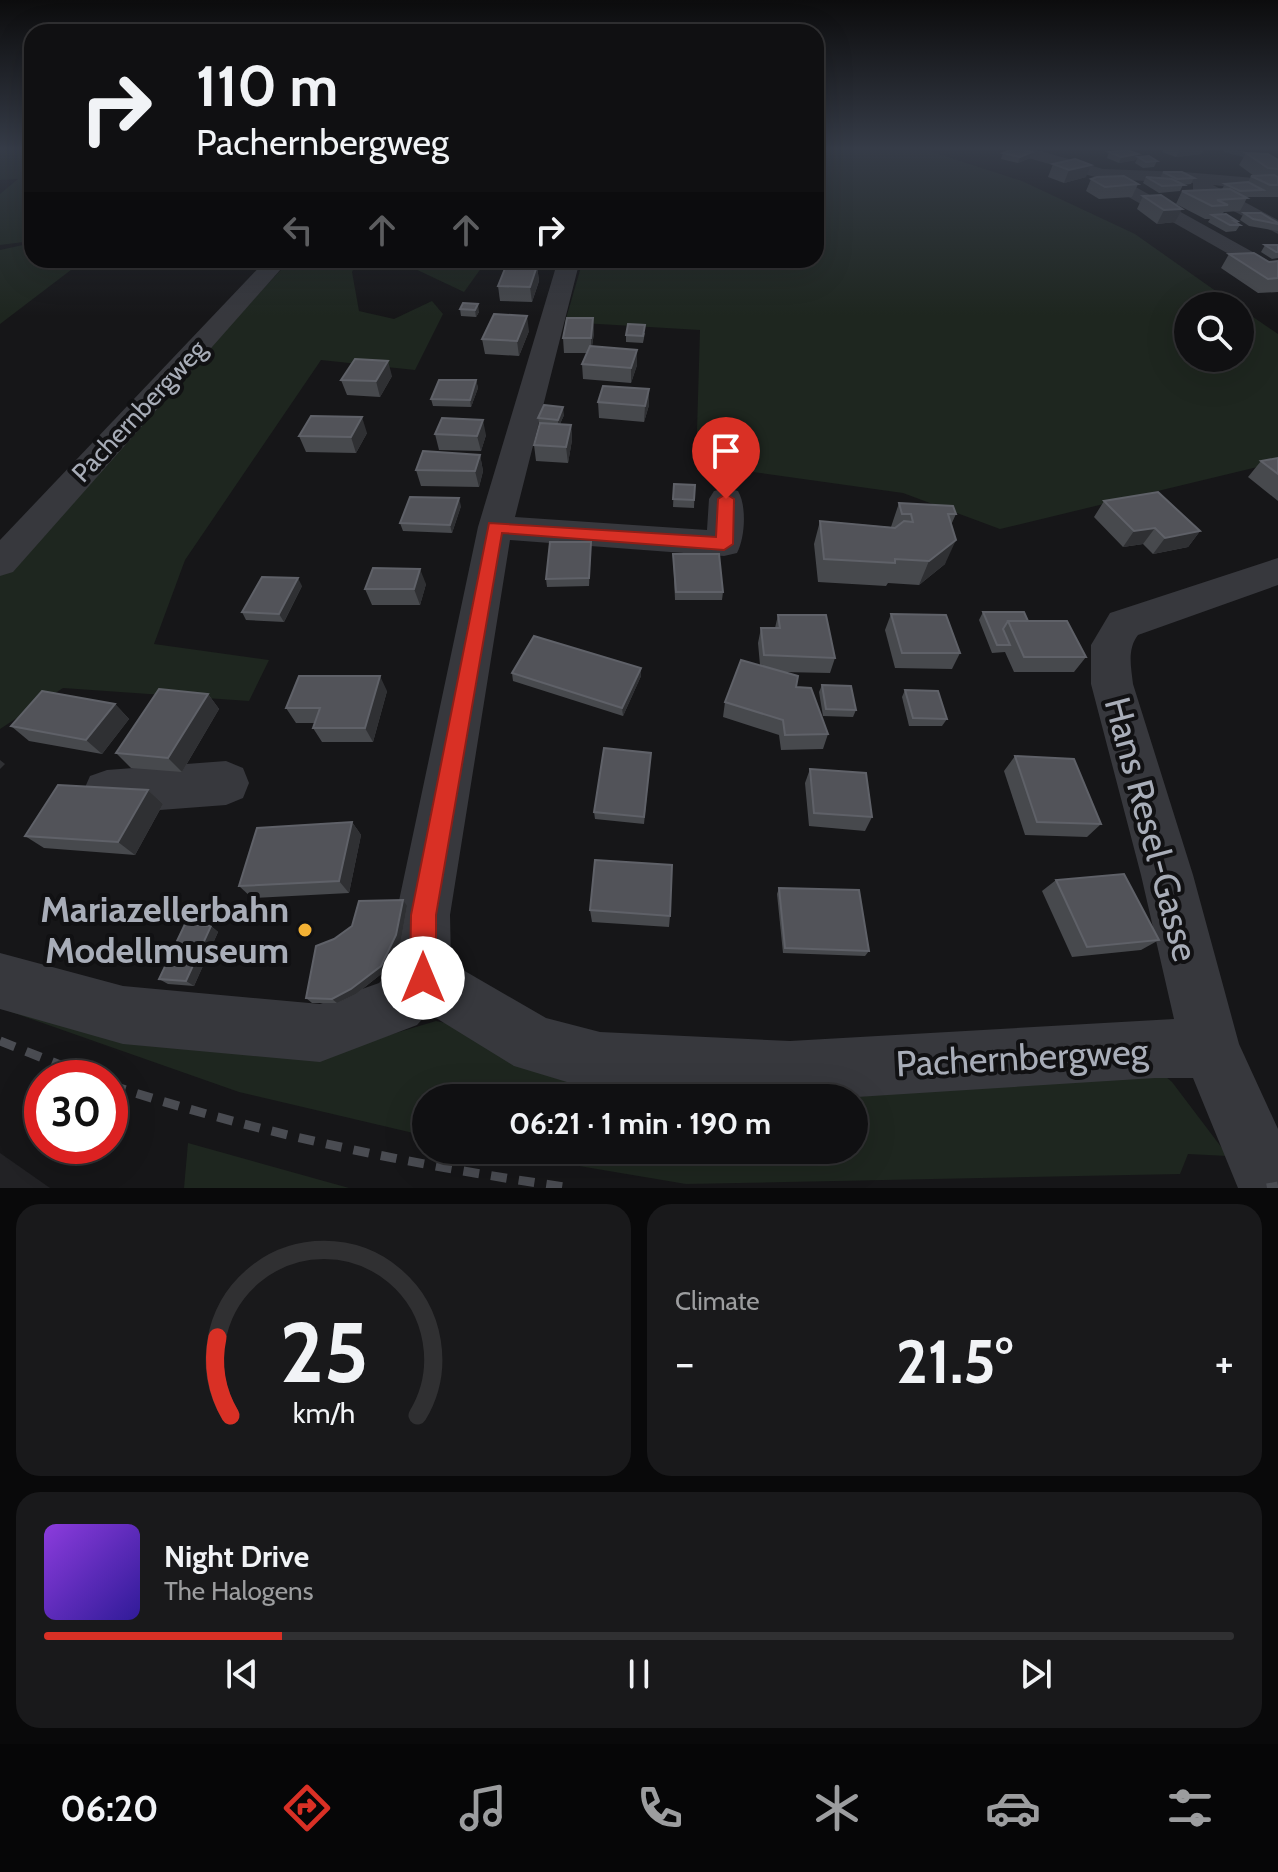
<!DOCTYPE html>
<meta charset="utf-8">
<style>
:root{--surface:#101012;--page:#19191b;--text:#f1f3f6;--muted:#9c9d9f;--line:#303032;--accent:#d93025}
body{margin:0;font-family:Cabin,sans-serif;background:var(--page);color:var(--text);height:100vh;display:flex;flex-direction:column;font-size:30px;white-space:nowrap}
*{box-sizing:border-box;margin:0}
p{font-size:26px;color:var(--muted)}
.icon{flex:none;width:44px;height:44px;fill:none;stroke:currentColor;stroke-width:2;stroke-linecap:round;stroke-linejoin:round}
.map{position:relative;height:1188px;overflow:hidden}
.sheet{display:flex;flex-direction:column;gap:16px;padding:16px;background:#09090a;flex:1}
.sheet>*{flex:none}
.hud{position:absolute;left:24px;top:24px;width:800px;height:244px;border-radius:24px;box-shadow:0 8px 32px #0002,0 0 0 2px var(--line);background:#101012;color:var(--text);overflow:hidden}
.fabs{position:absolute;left:1174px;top:292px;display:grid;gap:16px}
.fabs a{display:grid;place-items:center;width:80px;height:80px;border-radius:50%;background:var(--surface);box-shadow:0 8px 32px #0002,0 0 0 2px var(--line);font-size:40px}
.speed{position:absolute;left:24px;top:1060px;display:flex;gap:16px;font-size:40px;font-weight:700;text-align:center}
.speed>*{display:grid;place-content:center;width:104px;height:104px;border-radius:50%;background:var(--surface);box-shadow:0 8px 32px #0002,0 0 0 2px var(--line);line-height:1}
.speed .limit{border:12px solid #d22;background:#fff;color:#111}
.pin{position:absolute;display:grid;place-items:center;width:68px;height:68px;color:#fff;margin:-82px -34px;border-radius:50% 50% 50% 0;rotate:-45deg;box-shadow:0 0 8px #0007}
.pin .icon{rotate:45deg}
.me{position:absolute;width:88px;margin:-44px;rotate:0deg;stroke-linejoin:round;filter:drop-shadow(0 0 6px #0008)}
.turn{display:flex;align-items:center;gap:28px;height:168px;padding:0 40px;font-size:36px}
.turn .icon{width:104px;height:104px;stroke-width:2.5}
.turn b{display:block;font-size:56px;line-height:68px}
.lanes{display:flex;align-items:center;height:76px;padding:0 40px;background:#0003;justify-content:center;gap:40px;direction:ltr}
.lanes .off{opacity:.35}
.big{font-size:60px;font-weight:800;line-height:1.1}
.sheet .widget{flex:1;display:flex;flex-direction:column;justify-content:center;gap:12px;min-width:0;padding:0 28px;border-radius:24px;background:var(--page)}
.sheet .dial{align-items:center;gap:0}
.dial svg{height:208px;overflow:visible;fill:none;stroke:var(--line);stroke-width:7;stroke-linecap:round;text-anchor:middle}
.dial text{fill:var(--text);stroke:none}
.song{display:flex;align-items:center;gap:24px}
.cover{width:96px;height:96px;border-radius:12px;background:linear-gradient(135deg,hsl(270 70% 55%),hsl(250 70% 35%))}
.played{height:8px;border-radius:4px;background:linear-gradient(90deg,var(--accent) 20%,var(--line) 20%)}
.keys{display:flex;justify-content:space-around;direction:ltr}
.heat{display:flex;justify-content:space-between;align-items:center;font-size:44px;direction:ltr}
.sheet .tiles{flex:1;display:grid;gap:16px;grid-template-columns:1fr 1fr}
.widget:last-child{grid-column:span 2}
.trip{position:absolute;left:412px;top:1084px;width:456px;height:80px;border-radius:40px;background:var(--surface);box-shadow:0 8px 32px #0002,0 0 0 2px var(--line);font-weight:800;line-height:80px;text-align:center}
.tabs{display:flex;height:128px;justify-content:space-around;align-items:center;background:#060607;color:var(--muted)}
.tabs .icon{width:56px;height:56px}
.tabs .current{color:var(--accent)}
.tabs b{font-size:36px;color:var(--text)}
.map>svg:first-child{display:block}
.built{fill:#222225}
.green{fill:#1e261f}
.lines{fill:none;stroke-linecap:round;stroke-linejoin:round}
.stream{stroke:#2c353c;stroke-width:5}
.minor{fill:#37383d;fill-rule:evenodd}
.rail{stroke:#4a4c52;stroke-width:9;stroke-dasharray:16 12;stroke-linecap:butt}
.wall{fill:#47494d}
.shaded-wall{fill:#2f3033}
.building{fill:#525359;stroke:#5f6168;stroke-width:2}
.route{fill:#d93025;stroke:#8d1f18;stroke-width:2}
.poi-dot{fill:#f2b134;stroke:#111113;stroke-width:3}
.labels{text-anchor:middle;stroke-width:8;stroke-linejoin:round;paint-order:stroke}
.far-street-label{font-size:26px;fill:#a8adb8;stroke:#111113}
.near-street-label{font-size:36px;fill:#a8adb8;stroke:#111113}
.near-poi-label{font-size:36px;font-weight:bold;fill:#a8adb8;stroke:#111113;text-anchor:end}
</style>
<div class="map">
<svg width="1278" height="1188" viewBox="0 0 1278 1188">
<rect width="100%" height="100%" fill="#161618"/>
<polygon class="built" points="0,1153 50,1188 0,1188"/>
<g class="green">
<polygon points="0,150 32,150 32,241 0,245 0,194 18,179 0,180"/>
<polygon points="816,150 926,150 1022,181 1135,234 1237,306 1188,306 1188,358 1240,358 1240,308 1278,334 1278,462 1000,529 903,493 696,464 700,330 565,322 583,260 816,260"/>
<polygon points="32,243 32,260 84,260 0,324 0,250"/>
<polygon points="290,260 358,260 352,272 359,311 394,319 432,301 443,314 415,370 321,360 185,560 154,644 269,660 249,701 63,688 0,729 0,575"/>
<polygon points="416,260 487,260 464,292 411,267"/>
<polygon points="0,1008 349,1047 436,1021 470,1028 1159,1071 1172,1082 1228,1156 1188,1154 1180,1174 686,1184 485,1150 854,1150 854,1098 426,1098 426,1136 239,1092"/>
<polygon points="188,1143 349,1188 184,1188"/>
</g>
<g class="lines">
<polyline class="stream" points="1226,150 1278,163"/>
<g class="minor">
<polygon points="1012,150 1037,150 1103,169 1184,172 1278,180 1278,192 1213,185 1278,220 1278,234 1193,190 1193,183 1102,179 1014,154"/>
<polygon points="1132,185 1278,266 1278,282 1125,195 1123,191 1125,187"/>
<polygon points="266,260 289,260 13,572 0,576 0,540"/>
<path d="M558,260H580L515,517L707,530L709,499L714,491L726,488L738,491C747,506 745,538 737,553L724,556L510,540L450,915L451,963L546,1018L600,1032L790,1041L1174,1019L1141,875L1091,684V645L1110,613L1278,558V585L1138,635C1127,649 1131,667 1133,684L1193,875L1239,1044L1278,1129V1188H1238L1193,1078H1155L841,1098H722L600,1092L514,1066L428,1013L417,1025L320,1062L123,1044L0,1009V953L123,986L320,1004L379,983L395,966L396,915L478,527Z"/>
<polygon points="226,761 243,768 249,783 243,798 226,805 107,814 90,808 83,792 90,776 107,770"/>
</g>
<g class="rail">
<polyline points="0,1041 93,1078"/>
<path d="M110,1085C261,1134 415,1166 572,1188"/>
<polyline points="1267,1188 1278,1186"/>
</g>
</g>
<g class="wall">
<polygon points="1163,150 1203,150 1201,154 1176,157 1162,152"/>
<polygon points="1032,152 1030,158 1018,163 1001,159 1003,153"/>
<polygon points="1109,152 1138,154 1136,160 1119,163 1107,158"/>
<polygon points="1246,153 1278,160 1278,197 1246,197 1247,198 1240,211 1224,212 1222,214 1237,221 1236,222 1240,225 1236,231 1226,232 1208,222 1210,219 1205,219 1176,204 1175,222 1157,224 1137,209 1143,196 1176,204 1182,191 1222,189 1225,184 1248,182 1251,176 1254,176 1239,165"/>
<polygon points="1138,157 1157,161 1154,167 1143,168 1135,163"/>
<polygon points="1053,164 1086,177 1064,183 1048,177"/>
<polygon points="1163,172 1194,178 1191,184 1183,185 1180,191 1159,193 1143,183 1146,177 1160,178"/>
<polygon points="1091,179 1138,184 1132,197 1099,199 1086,191"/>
<polygon points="1244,213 1278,223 1278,231 1249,226 1240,220"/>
<polygon points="1265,245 1278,245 1278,258 1272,259 1261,252"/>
<polygon points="1229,254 1269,262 1278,261 1278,292 1258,293 1221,268"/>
<polygon points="356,260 409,260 398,270 358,264"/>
<polygon points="537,266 539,281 532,302 500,301 498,286"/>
<polygon points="463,303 479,312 476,317 461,316 460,309"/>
<polygon points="593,318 594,333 592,346 637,350 637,365 631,383 583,379 582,364 587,353 564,353 563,338"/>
<polygon points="529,331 519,356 485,354 482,339"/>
<polygon points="645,333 643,343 626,342 626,335"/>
<polygon points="392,376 380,397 347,395 341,380"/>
<polygon points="476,380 478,388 471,407 433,406 431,399"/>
<polygon points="598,402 649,405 644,422 599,418"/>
<polygon points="564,415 560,424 571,425 572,440 568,463 536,461 534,445 540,426 538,418"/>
<polygon points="367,433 356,453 306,452 299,436"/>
<polygon points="435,434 486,435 481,451 439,450"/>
<polygon points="480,455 483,471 479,487 421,486 416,470"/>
<polygon points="1278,458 1278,501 1248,477 1261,461"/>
<polygon points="674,484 695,485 694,508 673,507"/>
<polygon points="1104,501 1200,531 1188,547 1153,554 1143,544 1123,547 1094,517"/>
<polygon points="899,503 956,514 951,525 945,564 919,585 888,583 886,586 818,582 814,544 820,521 891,527"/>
<polygon points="461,506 452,533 403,531 400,523"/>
<polygon points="591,550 589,586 547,587 546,579"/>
<polygon points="673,554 723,592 722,600 675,600"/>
<polygon points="426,584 420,605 372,605 365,589"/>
<polygon points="302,586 284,622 246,620 242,612"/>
<polygon points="983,612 1028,621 1086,657 1074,672 1014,672 1005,652 992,653 979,620"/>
<polygon points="891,614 960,653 952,669 895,668 885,630"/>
<polygon points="778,615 835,658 830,673 783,672 796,687 828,734 823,749 781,750 779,735 723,717 725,702 760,665 758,643 761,628 775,628"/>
<polygon points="641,668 641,676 623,716 513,681 512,673"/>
<polygon points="822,685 856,710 853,717 823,716 819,692"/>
<polygon points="905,690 947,719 942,726 909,726 902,697"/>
<polygon points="387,691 373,742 322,742 313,728 315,723 296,723 286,708"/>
<polygon points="208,694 219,709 182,772 131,768 116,753"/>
<polygon points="115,704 129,719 102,754 29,741 11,726"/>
<polygon points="651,753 644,824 595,819 594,812"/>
<polygon points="1015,756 1101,824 1087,837 1025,835 1004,771"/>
<polygon points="810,769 872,817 865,831 809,826 805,783"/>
<polygon points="148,790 163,804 135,855 44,848 25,836"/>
<polygon points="352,822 361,835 349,893 252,898 239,886"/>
<polygon points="1056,880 1159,940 1141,950 1072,957 1042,891"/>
<polygon points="779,888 869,951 865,956 783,953 777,894"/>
<polygon points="407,906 401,940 385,971 356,994 337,1003 312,1003 306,998 334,939"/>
<polygon points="590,910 670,916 669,927 592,922"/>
<polygon points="211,926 218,932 194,986 168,984 159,979"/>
</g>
<g class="shaded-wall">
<polygon points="1180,150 1203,150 1201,154 1176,157"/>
<polygon points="1032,152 1030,158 1018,163 1020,157"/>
<polygon points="1138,154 1136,160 1119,163 1121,157"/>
<polygon points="1091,165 1086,177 1064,183 1069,170"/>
<polygon points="1182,209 1175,222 1157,224 1164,210"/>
<polygon points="395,260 409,260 398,270"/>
<polygon points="537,266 539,281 532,302 530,287"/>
<polygon points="478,304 479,312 476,317 475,310"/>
<polygon points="527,316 529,331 519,356 517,341"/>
<polygon points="593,318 594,333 591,353 591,338"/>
<polygon points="637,350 637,365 631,383 631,368"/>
<polygon points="388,361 392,376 380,397 376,381"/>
<polygon points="476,380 478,388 471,407 470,400"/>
<polygon points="649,389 649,405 644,422 645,406"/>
<polygon points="563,407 564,415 558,428 558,420"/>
<polygon points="362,417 367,433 356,453 351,437"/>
<polygon points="483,420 486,435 481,451 477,436"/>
<polygon points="571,425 572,440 568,463 566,447"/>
<polygon points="480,455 483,471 479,487 475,471"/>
<polygon points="459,498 461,506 452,533 450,525"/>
<polygon points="1155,528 1143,544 1123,547 1134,531"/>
<polygon points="1200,531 1188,547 1153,554 1165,538"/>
<polygon points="956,540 945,564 919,585 929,561"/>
<polygon points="420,569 426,584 420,605 414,589"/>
<polygon points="298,578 302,586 284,622 279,614"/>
<polygon points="641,668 641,676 623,716 622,708"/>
<polygon points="380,676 387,691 373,742 365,728"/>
<polygon points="208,694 219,709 182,772 168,758"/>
<polygon points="115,704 129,719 102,754 86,740"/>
<polygon points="0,760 5,764 0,769"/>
<polygon points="148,790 163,804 135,855 118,842"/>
<polygon points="352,822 361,835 349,893 339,881"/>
<polygon points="403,900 407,906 401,940 385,971 356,994 337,1003 332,999"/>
<polygon points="211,926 218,932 194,986 186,981"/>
</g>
<g class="building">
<polygon points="1011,150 1022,150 1032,152 1020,157 1003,153"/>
<polygon points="1127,150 1138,154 1121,157 1109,152"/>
<polygon points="1246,153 1268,154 1278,160 1278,169 1268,168"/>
<polygon points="1149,156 1157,161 1146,162 1138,157"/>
<polygon points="1075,159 1091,165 1069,170 1053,164"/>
<polygon points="1163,172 1182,172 1194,178 1177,179"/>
<polygon points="1274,175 1278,177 1278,185 1270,185 1251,176"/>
<polygon points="1124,176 1138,184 1105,187 1091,179 1097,177"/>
<polygon points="1146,177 1172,179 1184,185 1162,186"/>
<polygon points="1248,182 1263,190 1240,191 1225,184"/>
<polygon points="1230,189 1247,198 1217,200 1228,205 1212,206 1182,191"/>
<polygon points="1161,195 1182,209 1164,210 1143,196"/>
<polygon points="1244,213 1261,213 1278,223 1278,224 1253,219"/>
<polygon points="1226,214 1237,221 1234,221 1240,225 1230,225 1212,215"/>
<polygon points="1265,245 1278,245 1278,252 1276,252"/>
<polygon points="1254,253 1269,262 1278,261 1278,278 1268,279 1229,254"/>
<polygon points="506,266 537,266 530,287 498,286"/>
<polygon points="463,303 478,304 475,310 460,309"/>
<polygon points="494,314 527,316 517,341 482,339"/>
<polygon points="567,318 593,318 591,338 563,338"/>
<polygon points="628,324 645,325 643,336 626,335"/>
<polygon points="590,346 637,350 631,368 582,364"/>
<polygon points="355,359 388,361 376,381 341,380"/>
<polygon points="439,380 476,380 470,400 431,399"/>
<polygon points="603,386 649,389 645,406 598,402"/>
<polygon points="544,405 563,407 558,420 538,418"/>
<polygon points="311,416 362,417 351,437 299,436"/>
<polygon points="442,418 483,420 477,436 435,434"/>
<polygon points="540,423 571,425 566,447 534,445"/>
<polygon points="423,451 480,455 475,471 416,470"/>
<polygon points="1278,458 1278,474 1261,461"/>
<polygon points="674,484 695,485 694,500 673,499"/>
<polygon points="1158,492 1200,531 1165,538 1155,528 1134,531 1104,501"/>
<polygon points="410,497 459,498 450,525 400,523"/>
<polygon points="899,503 953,506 956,514 948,514 956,540 929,561 895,559 895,563 824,559 820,521 895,528 904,521 913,522 911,514 902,514"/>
<polygon points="550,542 591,542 589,578 546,579"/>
<polygon points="673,554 719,554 723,592 676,592"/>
<polygon points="373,568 420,569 414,589 365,589"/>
<polygon points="262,577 298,578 279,614 242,612"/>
<polygon points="983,612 1024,612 1028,621 1008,621 1003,629 1010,645 997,645"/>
<polygon points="891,614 946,615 960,653 902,653"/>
<polygon points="778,615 826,615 835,658 764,655 761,628 780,628"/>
<polygon points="1008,621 1067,621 1086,657 1024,657"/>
<polygon points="534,636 641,668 622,708 512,673"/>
<polygon points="741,660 798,676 796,687 811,688 828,734 785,735 783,720 725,702"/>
<polygon points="299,676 380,676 365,728 313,728 320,708 286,708"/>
<polygon points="822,685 851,686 856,710 826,709"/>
<polygon points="159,689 208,694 168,758 116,753"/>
<polygon points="905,690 938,691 947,719 913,718"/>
<polygon points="42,691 115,704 86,740 11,726"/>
<polygon points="604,748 651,753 644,817 594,812"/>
<polygon points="1015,756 1074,759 1101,824 1037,822"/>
<polygon points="810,769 866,773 872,817 814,813"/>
<polygon points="58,785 148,790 118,842 25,836"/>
<polygon points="352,822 339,881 239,886 257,828"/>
<polygon points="595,860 672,865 670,916 590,910"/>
<polygon points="1124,874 1159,940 1087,947 1056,880"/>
<polygon points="779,888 859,890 869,951 785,948"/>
<polygon points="403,900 396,935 381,966 351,989 332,999 306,998 316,946 334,939 352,926 359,901"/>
<polygon points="185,924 211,926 186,981 159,979"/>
</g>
<linearGradient id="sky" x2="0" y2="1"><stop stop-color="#0c0c0d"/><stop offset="0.47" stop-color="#363c48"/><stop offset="1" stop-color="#363c48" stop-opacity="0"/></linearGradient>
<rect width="1278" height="316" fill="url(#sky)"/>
<polygon class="route" points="726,494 734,499 733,544 724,550 502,533 436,915 436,978 433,988 423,992 413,988 410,978 411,915 489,523 716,537 718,499"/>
<circle class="poi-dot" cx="305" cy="930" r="8"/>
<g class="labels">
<g class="far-street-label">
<text transform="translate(139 411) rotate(-47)" y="9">Pachernbergweg</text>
</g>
<g class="near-street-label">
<text transform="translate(1152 829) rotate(75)" y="13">Hans Resel-Gasse</text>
<text transform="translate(1022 1057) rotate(-3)" y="13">Pachernbergweg</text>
</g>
<g class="near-poi-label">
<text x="289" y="922">Mariazellerbahn<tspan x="289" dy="41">Modellmuseum</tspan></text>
</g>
</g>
</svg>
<div class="fabs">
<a><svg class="icon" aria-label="search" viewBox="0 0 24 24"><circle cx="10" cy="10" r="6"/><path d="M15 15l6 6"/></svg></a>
</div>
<div class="speed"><div class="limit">30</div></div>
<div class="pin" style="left:726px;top:499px;background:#d93025"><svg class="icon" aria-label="arrive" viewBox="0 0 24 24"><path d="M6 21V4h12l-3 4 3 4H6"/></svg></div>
<svg class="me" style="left:423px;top:978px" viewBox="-20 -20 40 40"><circle r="19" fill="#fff"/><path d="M0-13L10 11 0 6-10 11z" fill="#d93025"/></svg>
<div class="trip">06:21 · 1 min · 190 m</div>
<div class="hud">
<div class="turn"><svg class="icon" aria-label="right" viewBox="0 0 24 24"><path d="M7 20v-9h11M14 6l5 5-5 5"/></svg><div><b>110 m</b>Pachernbergweg</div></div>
<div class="lanes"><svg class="icon off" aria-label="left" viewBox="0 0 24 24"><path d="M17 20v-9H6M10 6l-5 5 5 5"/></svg><svg class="icon off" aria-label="ahead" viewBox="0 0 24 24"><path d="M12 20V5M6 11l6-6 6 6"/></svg><svg class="icon off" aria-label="ahead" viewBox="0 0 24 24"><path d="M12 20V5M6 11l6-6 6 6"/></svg><svg class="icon" aria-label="right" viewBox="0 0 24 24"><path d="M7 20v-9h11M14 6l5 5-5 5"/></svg></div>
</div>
</div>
<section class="sheet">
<div class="tiles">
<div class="widget dial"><svg viewBox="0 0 100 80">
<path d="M14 69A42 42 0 1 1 86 69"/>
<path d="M14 69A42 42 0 0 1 9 39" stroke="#d93025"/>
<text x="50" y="56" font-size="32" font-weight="700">25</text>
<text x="50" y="72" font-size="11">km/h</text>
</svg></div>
<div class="widget"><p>Climate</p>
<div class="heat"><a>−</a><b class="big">21.5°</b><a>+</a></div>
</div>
<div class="widget">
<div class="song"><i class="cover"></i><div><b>Night Drive</b><p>The Halogens</p></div></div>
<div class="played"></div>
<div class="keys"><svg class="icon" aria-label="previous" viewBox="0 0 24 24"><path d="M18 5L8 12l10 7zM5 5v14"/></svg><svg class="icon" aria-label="pause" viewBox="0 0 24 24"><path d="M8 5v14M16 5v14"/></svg><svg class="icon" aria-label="next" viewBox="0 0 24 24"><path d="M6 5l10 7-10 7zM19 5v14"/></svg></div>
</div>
</div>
</section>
<nav class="tabs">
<b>06:20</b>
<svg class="icon current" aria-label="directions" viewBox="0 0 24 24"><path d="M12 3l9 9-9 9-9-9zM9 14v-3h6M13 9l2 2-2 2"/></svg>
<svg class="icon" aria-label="music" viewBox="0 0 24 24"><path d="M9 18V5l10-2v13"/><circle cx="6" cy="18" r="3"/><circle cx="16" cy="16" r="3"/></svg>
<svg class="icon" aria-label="phone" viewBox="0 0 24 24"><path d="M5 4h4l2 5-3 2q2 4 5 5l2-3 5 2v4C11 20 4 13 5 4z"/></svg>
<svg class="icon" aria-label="climate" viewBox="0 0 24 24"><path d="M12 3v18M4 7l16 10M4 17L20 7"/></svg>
<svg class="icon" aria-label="car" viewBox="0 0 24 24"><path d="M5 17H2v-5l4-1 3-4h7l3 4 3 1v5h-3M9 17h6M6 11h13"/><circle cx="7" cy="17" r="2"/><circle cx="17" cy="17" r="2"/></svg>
<svg class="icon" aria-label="filters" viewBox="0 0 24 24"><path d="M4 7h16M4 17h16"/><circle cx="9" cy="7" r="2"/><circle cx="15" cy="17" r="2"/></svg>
</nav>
